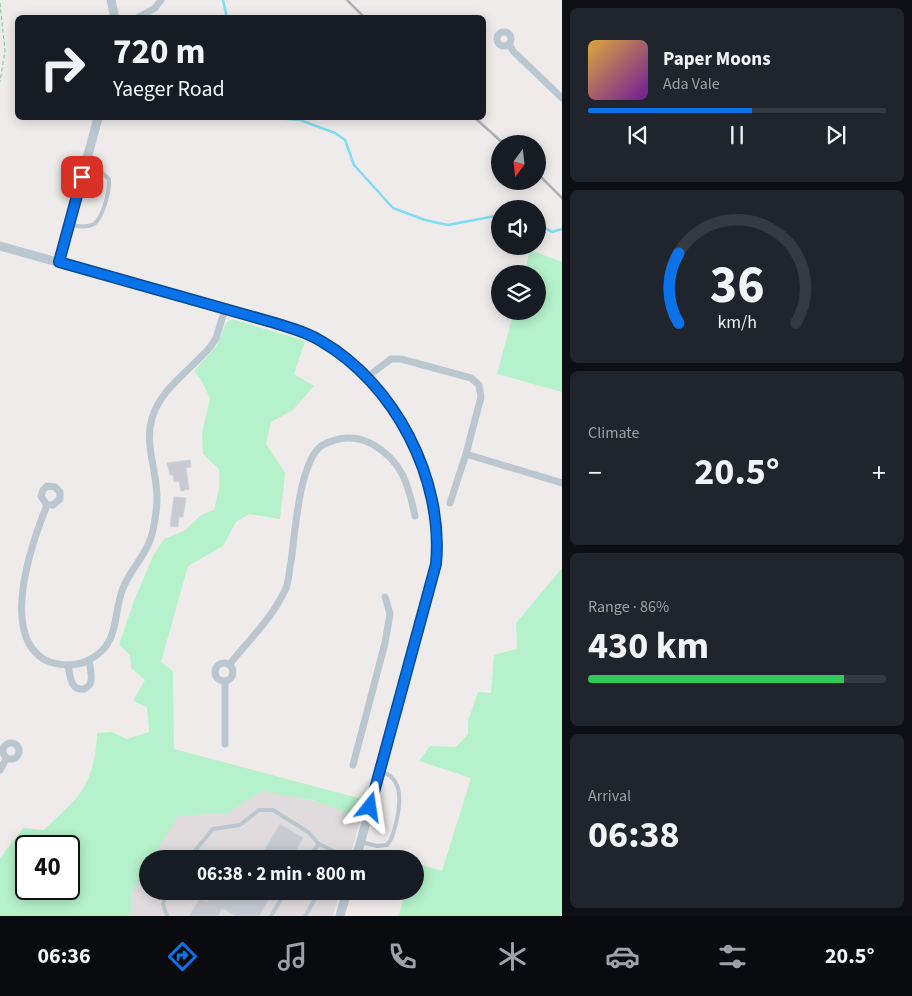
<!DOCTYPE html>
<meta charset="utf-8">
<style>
:root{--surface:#171b24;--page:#20242c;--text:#f1f3f6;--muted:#9ea1a6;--line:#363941;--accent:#0b73e9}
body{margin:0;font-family:"Source Sans 3",sans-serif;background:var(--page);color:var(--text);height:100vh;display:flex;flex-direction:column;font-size:19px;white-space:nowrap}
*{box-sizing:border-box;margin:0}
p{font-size:16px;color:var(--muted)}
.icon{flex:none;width:28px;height:28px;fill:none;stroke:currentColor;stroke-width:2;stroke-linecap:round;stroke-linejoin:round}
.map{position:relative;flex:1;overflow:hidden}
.panel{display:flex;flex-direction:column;gap:8px;padding:8px;background:#0d0f14;width:350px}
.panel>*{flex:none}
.guide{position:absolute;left:15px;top:15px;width:471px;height:105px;border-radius:8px;box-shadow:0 2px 12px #0003;background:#171b24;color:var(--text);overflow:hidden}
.needle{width:32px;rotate:195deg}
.controls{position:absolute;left:491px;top:135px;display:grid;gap:10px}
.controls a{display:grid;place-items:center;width:55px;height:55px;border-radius:50%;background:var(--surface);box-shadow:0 2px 12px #0003;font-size:25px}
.speed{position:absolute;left:15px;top:835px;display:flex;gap:10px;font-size:25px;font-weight:700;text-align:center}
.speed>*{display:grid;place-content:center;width:65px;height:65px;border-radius:50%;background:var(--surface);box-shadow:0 2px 12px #0003;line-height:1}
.speed .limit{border:2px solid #111;border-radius:8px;background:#fff;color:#111}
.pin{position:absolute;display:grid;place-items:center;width:42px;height:42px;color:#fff;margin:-21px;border-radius:10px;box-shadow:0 2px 8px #0006}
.me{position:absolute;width:55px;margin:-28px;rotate:15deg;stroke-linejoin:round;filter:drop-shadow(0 0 4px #0008)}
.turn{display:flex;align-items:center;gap:18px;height:105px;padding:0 15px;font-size:22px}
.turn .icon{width:65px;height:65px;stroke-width:2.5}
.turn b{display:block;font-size:35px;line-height:42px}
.big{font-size:38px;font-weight:700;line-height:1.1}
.panel .card{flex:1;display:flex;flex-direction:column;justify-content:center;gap:8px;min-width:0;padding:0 18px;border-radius:8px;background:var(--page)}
.panel .dial{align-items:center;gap:0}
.dial svg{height:130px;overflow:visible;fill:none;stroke:var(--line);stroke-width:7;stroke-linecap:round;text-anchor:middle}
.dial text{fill:var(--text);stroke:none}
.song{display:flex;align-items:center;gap:15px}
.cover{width:60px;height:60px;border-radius:8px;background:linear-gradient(135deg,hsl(40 70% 55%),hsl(280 70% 35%))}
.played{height:5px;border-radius:2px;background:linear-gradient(90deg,var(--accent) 55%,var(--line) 55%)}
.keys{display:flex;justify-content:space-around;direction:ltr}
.heat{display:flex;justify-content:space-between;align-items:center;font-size:28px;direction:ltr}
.charge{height:8px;border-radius:4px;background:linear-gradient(90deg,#34c759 86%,var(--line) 0)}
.trip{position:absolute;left:139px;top:850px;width:285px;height:50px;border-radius:25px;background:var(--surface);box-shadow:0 2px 12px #0003;font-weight:700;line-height:50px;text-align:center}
.menu{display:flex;height:80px;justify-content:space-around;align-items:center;background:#090b0e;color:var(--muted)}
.menu .icon{width:35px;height:35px}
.menu .selected{color:var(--accent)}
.menu b{font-size:22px;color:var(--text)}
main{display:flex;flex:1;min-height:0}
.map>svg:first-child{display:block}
.education{fill:#e0dcdd}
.green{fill:#b5f1ca;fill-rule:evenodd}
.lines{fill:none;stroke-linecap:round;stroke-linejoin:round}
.stream{stroke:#7eddf2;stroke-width:2.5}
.building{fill:#c7cad2;stroke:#cfd2d8}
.path{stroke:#6ad19b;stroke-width:1;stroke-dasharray:4 2.5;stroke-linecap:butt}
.service{stroke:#bbc7d0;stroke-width:4}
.minor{stroke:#bbc7d0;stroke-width:7}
.tertiary{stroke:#bbc7d0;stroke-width:9}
.rail{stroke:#adb1b7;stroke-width:2.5}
.route-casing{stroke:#074b97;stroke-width:12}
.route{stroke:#0b73e9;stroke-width:9}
</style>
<main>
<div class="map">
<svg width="562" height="916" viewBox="0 0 562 916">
<rect width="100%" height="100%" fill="#efebeb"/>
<polygon class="education" points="123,750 362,814 349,859 148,859 148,891 340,891 333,916 75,916"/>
<g class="green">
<polygon points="530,250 562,262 562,392 497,374 514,311 538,311 538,274 524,274"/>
<path d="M232,319L305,341L294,374L314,386L293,410L271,422L266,444L285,473L280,519L249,514L236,522L223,546L188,566L161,662L173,671L174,749L366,800L361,818L312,800L262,791L227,813L178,816L152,859H148L147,866L131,894V913L125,916H0V858L23,828L44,830C55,819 68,808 78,796C91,780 97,753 97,733L112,732L127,739L149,732L147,707L133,701L145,680L131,668L130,655L119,645L134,601L153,556L164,539L184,531L201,515L214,510L219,489V469L203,454L202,434L210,398L201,380L194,371L216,347L226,323ZM69,846V889H26V846Z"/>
<polygon points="562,568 562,916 399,916 405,891 415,891 415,863 442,871 471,778 419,761 430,746 456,747 468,734 468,721 478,692 491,693 494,655 517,649 516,623"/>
</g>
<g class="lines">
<g class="stream">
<polyline points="223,0 227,18"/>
<polyline points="277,118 300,120 335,133 345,140 354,165 393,208 425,220 448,225 495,216 500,217"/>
<polyline points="538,224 552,232 562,229"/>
</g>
</g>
<g class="building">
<polygon points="190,460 191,467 186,468 189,489 181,491 179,481 174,482 173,475 170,475 167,463"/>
<polygon points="174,497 186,498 183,517 179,517 178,527 170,526"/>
<polygon points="280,824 303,838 291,859 259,859"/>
<polygon points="214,891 274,891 259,916 235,916 222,908 218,916 189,916 200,898 207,902"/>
</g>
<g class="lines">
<polyline class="path" points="0,3 5,51 0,82"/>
<g class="service">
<path d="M70,225C78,226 86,228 94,224C103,218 110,190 109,179L90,162L87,161"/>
<path d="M361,842L377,846L387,845C392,840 393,834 395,827C400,808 406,778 380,771"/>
<polyline points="188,859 213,829 240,825 259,810 273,810 308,832 319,844"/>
<polyline points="307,859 319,844 349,859"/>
<polyline points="167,916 163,904 169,891"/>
<polyline points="271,916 286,891"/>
<polyline points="305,916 315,899 312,891"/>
</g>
<g class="minor">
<polyline points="137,18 155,8 161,0"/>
<circle cx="504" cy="39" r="7"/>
<polyline points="509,44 513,51 562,98"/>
<polyline points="367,377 391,359 401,359 471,378 479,385 481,397 466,454 450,503"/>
<polyline points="466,454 562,483"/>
<path d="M47,505L41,496L43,490L47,486L55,487L60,492V499L53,505H47C31,545 0,634 45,660C58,666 75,667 89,660C121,643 112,616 123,588C129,573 141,560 148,545C154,533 156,515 157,501C158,473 144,446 152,418C161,388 192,369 211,346L216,338L225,309"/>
<circle cx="224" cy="672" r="9"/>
<path d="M68,665C70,674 70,691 84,689C86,688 89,686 90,684C93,678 90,666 89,660"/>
<path d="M229,665C248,641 274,616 286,588C289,581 289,570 291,562C295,534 299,463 321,446C325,443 330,442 335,440C347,436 361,438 372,444C402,461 408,483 415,516"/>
<circle cx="11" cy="751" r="8"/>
<polyline points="225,744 225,681"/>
<polyline points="353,765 385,643 390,614 385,597"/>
<polyline points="0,770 6,759"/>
</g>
<g class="tertiary">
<polyline points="111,0 115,18"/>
<path d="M0,246L275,323C291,328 307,332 321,341C395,383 444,480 436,563L356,859"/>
<polyline points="59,262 98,118"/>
<polyline points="340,916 347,891"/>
</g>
<g class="rail">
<polyline points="347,0 365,18"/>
<polyline points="475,118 504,144"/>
<polyline points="538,174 562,198"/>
</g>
</g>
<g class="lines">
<defs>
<path id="route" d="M82,177L59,262L275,323C291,328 307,332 321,341C395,384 444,479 436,564L370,807"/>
</defs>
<use href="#route" class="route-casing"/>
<use href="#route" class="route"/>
</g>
</svg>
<div class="controls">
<a><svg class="needle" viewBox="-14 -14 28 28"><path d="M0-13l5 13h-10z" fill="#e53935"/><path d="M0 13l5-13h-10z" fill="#9ea1a6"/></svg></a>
<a><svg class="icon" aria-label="sound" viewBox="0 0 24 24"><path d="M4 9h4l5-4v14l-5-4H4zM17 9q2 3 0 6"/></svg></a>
<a><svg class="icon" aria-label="layers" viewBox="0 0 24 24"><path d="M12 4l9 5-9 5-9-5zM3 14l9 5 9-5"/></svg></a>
</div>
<div class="speed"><div class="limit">40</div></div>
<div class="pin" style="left:82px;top:177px;background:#d93025"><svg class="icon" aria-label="arrive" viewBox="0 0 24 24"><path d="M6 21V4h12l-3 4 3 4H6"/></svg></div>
<svg class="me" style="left:370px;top:807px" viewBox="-20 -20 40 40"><path d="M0-17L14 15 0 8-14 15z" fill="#0b73e9" stroke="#fff" stroke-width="4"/></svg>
<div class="trip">06:38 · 2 min · 800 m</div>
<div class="guide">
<div class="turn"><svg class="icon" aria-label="right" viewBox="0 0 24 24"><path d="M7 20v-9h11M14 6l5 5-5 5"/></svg><div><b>720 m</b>Yaeger Road</div></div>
</div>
</div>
<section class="panel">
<div class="card">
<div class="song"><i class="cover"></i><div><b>Paper Moons</b><p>Ada Vale</p></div></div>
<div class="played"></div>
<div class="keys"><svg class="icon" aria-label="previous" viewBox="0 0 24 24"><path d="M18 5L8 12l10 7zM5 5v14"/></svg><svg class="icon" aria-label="pause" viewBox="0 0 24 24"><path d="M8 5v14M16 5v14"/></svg><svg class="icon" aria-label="next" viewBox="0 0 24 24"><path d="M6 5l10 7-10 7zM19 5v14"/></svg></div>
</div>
<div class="card dial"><svg viewBox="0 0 100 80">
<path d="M14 69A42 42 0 1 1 86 69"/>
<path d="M14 69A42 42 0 0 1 14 26" stroke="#0b73e9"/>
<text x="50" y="56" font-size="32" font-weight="700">36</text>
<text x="50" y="72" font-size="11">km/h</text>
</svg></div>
<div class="card"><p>Climate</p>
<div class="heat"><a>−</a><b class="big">20.5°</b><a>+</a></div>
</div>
<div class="card"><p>Range · 86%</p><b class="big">430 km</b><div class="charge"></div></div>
<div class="card"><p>Arrival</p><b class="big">06:38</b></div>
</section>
</main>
<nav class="menu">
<b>06:36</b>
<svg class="icon selected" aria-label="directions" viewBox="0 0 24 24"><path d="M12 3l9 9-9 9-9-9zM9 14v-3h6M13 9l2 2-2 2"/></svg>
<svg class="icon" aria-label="music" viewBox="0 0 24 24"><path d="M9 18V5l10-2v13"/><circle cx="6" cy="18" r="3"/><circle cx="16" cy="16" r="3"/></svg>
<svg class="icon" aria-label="phone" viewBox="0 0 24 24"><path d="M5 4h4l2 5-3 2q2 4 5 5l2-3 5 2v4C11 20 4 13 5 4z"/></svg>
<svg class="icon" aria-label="climate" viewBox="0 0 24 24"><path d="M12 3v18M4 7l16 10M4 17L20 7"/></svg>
<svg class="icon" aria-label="car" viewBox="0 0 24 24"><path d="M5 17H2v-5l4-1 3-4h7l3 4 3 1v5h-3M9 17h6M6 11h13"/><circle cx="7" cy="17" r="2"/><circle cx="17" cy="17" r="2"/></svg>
<svg class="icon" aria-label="filters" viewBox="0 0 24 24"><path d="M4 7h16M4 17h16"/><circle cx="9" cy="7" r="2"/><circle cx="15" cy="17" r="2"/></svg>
<b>20.5°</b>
</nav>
